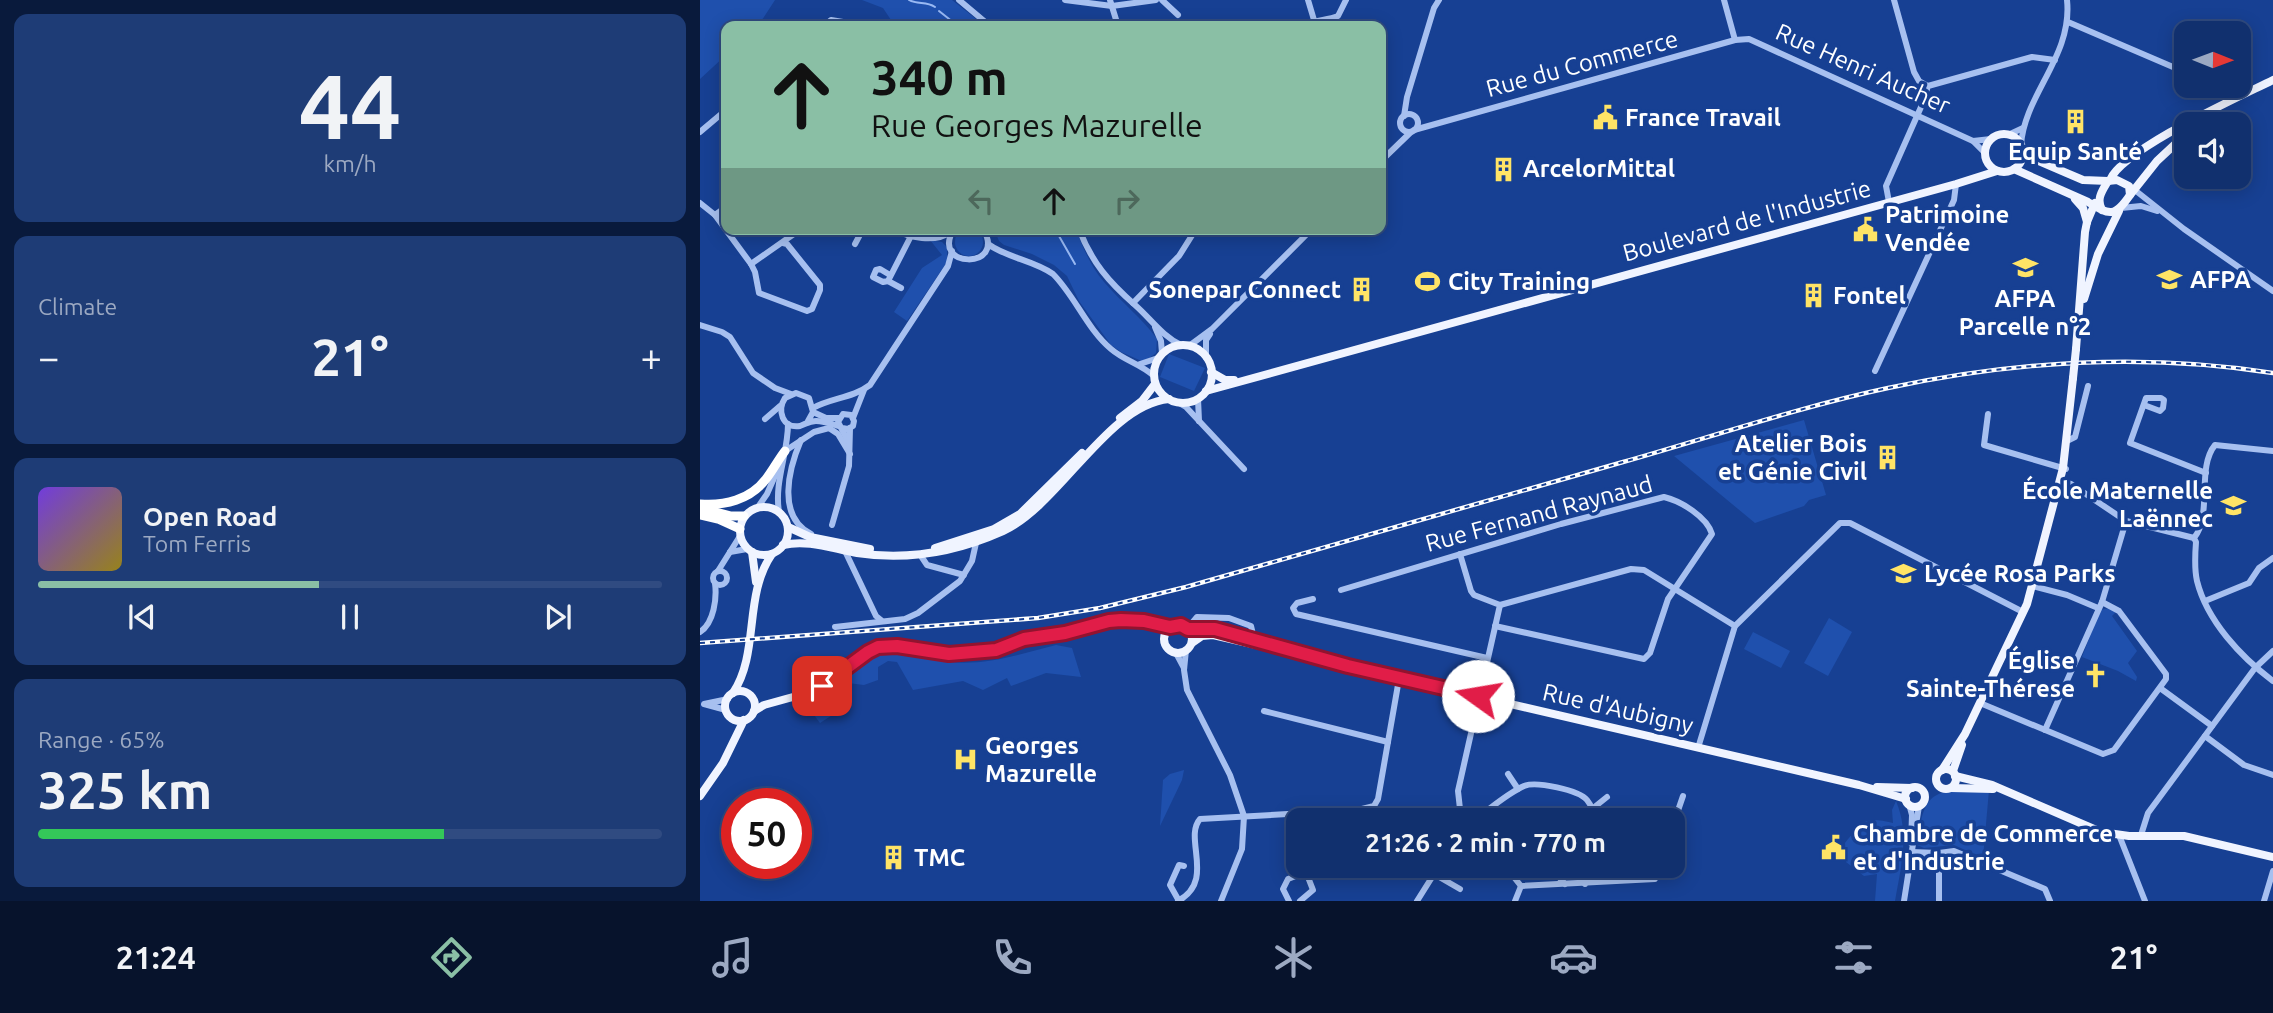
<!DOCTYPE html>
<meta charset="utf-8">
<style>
:root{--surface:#11306e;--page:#1e3c76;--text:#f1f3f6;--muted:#9ca9c2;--line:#304b81;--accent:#8abfa5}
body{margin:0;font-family:Ubuntu,sans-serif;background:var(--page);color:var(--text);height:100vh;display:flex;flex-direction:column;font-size:26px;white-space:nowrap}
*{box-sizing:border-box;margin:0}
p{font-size:23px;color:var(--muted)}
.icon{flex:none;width:38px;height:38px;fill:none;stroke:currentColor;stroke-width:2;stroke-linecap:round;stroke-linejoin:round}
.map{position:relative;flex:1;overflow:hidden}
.panel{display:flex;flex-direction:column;gap:14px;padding:14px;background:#091a3c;width:700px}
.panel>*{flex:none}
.top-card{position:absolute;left:21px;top:21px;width:665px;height:214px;border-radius:14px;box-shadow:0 4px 18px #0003,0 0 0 2px var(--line);background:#8abfa5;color:#111;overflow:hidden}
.needle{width:46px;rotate:91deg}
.tools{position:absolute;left:1474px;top:21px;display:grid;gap:14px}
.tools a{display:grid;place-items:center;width:77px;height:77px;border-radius:14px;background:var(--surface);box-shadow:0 4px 18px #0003,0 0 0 2px var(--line);font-size:35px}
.speed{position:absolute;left:21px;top:788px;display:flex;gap:14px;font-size:35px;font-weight:700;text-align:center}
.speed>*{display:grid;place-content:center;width:91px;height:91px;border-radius:50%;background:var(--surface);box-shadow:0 4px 18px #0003,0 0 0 2px var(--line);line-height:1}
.speed .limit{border:10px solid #d22;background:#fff;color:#111}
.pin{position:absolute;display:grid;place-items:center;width:60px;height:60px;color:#fff;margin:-30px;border-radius:14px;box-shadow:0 4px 10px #0006}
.me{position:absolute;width:77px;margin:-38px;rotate:283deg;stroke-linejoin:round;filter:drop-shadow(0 0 5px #0008)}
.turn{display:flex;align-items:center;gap:24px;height:147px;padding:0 35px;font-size:32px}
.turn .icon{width:91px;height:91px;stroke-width:2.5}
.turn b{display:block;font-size:49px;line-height:60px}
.lanes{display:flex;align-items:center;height:66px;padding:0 35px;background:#0003;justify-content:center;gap:35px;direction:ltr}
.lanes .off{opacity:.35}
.big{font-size:52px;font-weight:700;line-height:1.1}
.panel .tile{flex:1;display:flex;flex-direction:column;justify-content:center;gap:10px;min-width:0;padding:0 24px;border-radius:14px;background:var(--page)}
.panel .dial{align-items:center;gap:0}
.dial b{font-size:91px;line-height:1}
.song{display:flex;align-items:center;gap:21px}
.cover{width:84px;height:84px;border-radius:10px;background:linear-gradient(135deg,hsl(260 70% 55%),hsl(50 70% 35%))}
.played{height:7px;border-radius:4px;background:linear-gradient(90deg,var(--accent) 45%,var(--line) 45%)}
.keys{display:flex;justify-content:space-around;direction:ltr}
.heat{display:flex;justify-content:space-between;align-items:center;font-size:38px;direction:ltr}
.charge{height:10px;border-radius:5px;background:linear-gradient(90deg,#34c759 65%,var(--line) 0)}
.trip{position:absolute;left:586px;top:808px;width:399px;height:70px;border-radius:14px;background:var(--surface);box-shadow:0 4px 18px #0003,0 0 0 2px var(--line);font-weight:700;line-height:70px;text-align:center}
.tab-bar{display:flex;height:112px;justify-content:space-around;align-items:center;background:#07132c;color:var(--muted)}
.tab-bar .icon{width:49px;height:49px}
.tab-bar .selected{color:var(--accent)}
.tab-bar b{font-size:32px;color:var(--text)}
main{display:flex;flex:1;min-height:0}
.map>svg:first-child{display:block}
.green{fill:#1f50ad}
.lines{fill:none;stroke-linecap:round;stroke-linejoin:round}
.stream{stroke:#99b9f3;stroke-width:2}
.minor{stroke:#a7c0f0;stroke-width:6}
.major{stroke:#f0f4ff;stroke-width:8}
.highway{stroke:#fff;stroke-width:9}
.rail-casing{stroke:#fff;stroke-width:4.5}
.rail{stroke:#174093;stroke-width:2;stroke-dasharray:5;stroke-linecap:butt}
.major-bridge{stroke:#f0f4ff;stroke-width:8}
.route-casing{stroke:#92132f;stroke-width:18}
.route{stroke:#e11d48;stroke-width:12}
.labels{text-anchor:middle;stroke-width:7;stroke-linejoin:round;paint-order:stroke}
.street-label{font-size:24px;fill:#fff;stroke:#174093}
.poi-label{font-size:24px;font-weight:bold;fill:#fff;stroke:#174093;text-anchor:start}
</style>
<main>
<section class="panel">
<div class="tile dial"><b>44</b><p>km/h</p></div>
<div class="tile"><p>Climate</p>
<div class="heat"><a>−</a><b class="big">21°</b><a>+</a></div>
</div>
<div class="tile">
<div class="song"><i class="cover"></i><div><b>Open Road</b><p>Tom Ferris</p></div></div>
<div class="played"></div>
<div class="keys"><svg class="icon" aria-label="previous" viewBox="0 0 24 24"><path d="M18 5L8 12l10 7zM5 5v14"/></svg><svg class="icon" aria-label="pause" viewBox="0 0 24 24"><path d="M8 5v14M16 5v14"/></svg><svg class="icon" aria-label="next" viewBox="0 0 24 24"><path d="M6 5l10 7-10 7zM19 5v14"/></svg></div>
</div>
<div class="tile"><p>Range · 65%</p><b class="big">325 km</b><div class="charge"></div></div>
</section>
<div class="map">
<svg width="1573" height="901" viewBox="0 0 1573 901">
<rect width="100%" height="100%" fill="#174093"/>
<g class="green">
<polygon points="0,0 75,0 58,26 26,26 26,55 0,79"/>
<polygon points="162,0 252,0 285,26 230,24 226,26 182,26 191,20 183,8"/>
<circle cx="269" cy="242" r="14"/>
<path d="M294,229H376C383,248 391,267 404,282C421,302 442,318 457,339L456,353L444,362L421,352L411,345L379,301L367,276L354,265L332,254L304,245L299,241Z"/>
<polygon points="230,240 242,242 247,247 247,262 207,321 194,312 222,268 242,255"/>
<polygon points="469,354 505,368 494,391 460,377"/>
<polygon points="1104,420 1126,495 1109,500 1104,506 1055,523 974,456"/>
<polygon points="1410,608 1416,612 1412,616 1437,651 1428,663 1437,677 1436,681 1418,671 1382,657 1400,610"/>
<polygon points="1129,618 1152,632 1128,676 1104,663"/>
<polygon points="1053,632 1090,651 1081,668 1044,649"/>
<path d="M356,645L372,648L381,677L346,673L311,686L307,678L283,690L263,681L213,690L197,662L188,661L178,667V680L164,685L148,683L140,710L120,723L108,707L174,656C200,648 224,660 249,662C286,666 321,654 356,645Z"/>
<polygon points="484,770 482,780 460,826 463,780 470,774"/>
<path d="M1289,790L1283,858L1254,845L1224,848L1217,845C1224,787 1235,790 1289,790Z"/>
<path d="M1196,801C1210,834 1201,867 1195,901H1175L1177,874L1164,876L1146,862L1145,843C1163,821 1164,816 1193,823L1192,810Z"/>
</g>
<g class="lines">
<g class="stream">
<path d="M209,0C218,5 226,1 235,7"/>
<polyline points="239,11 258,26"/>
<polyline points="355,229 375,264"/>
</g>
<g class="minor">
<polyline points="259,0 290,26"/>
<polyline points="365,0 412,6 456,0"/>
<polyline points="410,0 418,26"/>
<polyline points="462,0 478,15"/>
<polyline points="608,0 614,20"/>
<polyline points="1024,0 1035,40"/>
<polyline points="1194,0 1214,72 1219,81 1228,86"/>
<polyline points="1368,22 1473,67"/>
<polyline points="124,26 131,20 155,24"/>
<path d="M603,26C615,19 626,21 638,16L646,0"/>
<circle cx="709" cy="123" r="9"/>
<polyline points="704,116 707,97 734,8 739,0"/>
<polyline points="714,130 1035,40 1049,39 1273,141 1285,153"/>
<polyline points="0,132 26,110"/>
<polyline points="1308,135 1323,128"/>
<polyline points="1273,141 1291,139"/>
<path d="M1321,145C1324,95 1373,56 1367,0"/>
<polyline points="681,161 711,132"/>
<polyline points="1431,187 1484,229 1573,291"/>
<polyline points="1189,202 1186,186 1221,107 1228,86 1332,57 1355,60"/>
<polyline points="0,203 15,215 51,264 55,272 59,293 107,311 112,309 120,290 120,285 87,244 83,243"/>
<polyline points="1421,208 1441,206 1457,211"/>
<polyline points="15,215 26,207"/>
<path d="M193,229C209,238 235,243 251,232"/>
<path d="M254,229C229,269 308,270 283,229"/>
<path d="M379,229C392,263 409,282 435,305C451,319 462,336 481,345"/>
<polyline points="155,244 163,229"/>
<path d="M288,244C307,258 333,260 353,274C375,296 387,329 411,349C425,361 439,363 454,376"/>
<polyline points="51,264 101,229"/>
<polyline points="190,275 180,269 176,270 173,277 183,282 188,281 211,236"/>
<polyline points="188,281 201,288"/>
<polyline points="433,303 479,256 496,229"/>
<polyline points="0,325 22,332 30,337 53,373 75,388 91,394"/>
<polyline points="455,327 461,341 462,353"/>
<polyline points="489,346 512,329 612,229"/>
<polyline points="506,358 506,340 510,334"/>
<polyline points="440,364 458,358"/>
<polyline points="1175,371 1254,200 1256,184"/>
<polyline points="498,399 499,421"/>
<polyline points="479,403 486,407 544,469"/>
<polyline points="1444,405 1460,411 1463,408 1464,400 1461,398 1446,398 1430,443 1506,473"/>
<path d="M113,408C131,398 153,398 170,385L248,266L252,251"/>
<polyline points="113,412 126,418 139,418"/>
<polyline points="1288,414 1284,445 1366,469"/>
<polyline points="153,418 164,390"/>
<polyline points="65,419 80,406"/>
<path d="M108,421L113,412L109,398L96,393L85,398C77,410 82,429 100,426C106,424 109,421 116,421C124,421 132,424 139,426"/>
<polyline points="142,428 148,429 153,426 154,421 151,415 143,414 138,422 148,441"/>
<path d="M101,440C89,468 76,516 111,534"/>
<polyline points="1369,440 1375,437 1388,386"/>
<polyline points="85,451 114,432 129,428 138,434 150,454"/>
<path d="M1573,451L1515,445C1496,468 1513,515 1494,538L1496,542C1495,555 1494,568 1497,581C1507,621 1541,657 1573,681"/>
<polyline points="1359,481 1371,484 1426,521 1494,538"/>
<polyline points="58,507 67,494 78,469"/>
<path d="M79,512C74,482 88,454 88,424"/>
<polyline points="132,525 149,466 150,428"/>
<polyline points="145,551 176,616 181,620"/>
<polyline points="30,552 47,549"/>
<polyline points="760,554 771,591 774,595 800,605 758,791 760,809 769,821"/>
<polyline points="221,556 227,565 264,575"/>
<polyline points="18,571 40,536"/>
<circle cx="20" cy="578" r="7"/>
<polyline points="1332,586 1367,595 1398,608"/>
<path d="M641,590L861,524L964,497C981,501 1007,517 1012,534L968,599L950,653L944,659L795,626"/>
<polyline points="613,599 597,603 593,608 596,614 787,658"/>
<polyline points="1505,601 1549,583 1559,568 1573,558"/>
<polyline points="800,605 931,569 944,570 1035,626"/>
<polyline points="484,626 492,623 497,617 529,618 551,626 554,639"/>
<polyline points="135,627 205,619 218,613 260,581 272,561 276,543"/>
<path d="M0,632C14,623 17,598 15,583"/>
<polyline points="486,650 484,670 487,690 530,775 544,816 542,849 521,901"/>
<polyline points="476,653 484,668"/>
<polyline points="1460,688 1512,726"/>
<polyline points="1280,703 1403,754 1414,750 1466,679 1466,674 1419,611 1402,602"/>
<polyline points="26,710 4,704 28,699"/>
<polyline points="564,711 688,742"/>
<polyline points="1345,730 1402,602 1426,521"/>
<polyline points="1505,736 1544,765 1573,775"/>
<polyline points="998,748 1035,626 1140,523 1150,523 1323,612"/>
<polyline points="808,774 818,789"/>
<polyline points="1209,804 1212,815 1211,843"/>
<polyline points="892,809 907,797"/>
<path d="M773,821C789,810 806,794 824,786C836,781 879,790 887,800C892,806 894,814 894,821"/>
<polyline points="973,825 983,796"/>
<polyline points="1419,835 1445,901"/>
<polyline points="1441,835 1448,813 1555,668 1573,651"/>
<polyline points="1209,861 1239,853 1211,852"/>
<polyline points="805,866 821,886 955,879 960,866"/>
<polyline points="849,866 865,884"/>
<polyline points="734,874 760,889"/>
<polyline points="885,884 888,866"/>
<path d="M478,901C516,881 483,838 500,819L658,810L674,806L678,799L699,679"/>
<polyline points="479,901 470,885 479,865 484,866"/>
<polyline points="589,901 583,889 588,879 606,872 613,890 600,901"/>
<polyline points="717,901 734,874 728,866"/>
<polyline points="815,901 821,886"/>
<polyline points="1204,901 1219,806"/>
<polyline points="1239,901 1239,853 1254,851 1345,889 1350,901"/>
<polyline points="1564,901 1573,871"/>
</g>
<g class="major">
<polyline points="1497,124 1511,114"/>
<circle cx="1304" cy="153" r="19"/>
<polyline points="1322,154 1383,180 1408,181"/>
<path d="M1314,169L1388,202C1410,216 1415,217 1430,195L1429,186L1417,180L1408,181C1402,191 1396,199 1402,210"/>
<path d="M1410,180C1423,149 1539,97 1573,80"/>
<polyline points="1430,195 1457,161 1486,134"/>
<polyline points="1375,199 1383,208 1387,222"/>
<polyline points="1384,299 1398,254 1419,211"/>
<circle cx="483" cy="374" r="29"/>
<polyline points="1376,349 1385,232 1387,222 1395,203"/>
<polyline points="511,372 525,380 534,380"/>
<polyline points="506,391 1256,184 1297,171"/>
<polyline points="420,418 442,401 455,384"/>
<circle cx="64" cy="531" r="24"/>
<polyline points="88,527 110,537 170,549"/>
<path d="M83,545C108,539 133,549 157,553C209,561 256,552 303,531C360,505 407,405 469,399"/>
<polyline points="235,548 294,529 320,514 382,453"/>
<polyline points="52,552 56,582"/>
<circle cx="478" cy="639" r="14"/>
<polyline points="488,629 515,629 592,649"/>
<polyline points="492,643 502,636 513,635 1159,785 1206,799"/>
<circle cx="40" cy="706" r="15"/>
<path d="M33,693C60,652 43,596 72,554"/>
<polyline points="54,711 64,705 111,692 122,686 168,652 178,647 197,646 249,654 296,650 324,639 365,633 409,621 444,621 470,627"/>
<circle cx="1246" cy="779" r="10"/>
<polyline points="1242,770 1265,734 1327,604 1363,468 1373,378"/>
<polyline points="1253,771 1262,745"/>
<polyline points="1255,776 1292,785 1401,832 1429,836 1484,836 1573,857"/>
<polyline points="1177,787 1212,788"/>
<circle cx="1215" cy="797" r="10"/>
<polyline points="1251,788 1293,789"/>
<polyline points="0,796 23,763 44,720"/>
</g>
<g class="highway">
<path d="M0,504C24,506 50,500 66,479C73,470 78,460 85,451"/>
<polyline points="0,508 31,516 44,516"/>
<polyline points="0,515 18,519 40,529"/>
</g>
<defs>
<path id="rail" d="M0,643L338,618L400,608L486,587C632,545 777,504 923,462C1011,437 1099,407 1188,388C1314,361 1445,353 1573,373"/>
</defs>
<use href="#rail" class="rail-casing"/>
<use href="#rail" class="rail"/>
<polyline class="major-bridge" points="1373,378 1376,349"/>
</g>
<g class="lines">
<defs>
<polyline id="route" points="122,686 168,652 178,647 197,646 249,654 296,650 324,639 365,633 409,621 421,620 444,621 470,627 481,625 488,629 515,629 648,666 778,696"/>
</defs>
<use href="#route" class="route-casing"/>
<use href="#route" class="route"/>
</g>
<defs>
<symbol id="civic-bare" viewBox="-9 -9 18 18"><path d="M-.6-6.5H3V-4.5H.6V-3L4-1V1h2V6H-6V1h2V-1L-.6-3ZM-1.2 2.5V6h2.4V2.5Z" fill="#ffe466" stroke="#174093" stroke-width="2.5" paint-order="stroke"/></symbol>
<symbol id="building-bare" viewBox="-9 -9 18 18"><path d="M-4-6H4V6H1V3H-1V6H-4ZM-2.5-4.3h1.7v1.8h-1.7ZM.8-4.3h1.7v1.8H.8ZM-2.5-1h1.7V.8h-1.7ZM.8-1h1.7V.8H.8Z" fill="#ffe466" stroke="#174093" stroke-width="2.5" paint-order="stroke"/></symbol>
<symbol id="school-bare" viewBox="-9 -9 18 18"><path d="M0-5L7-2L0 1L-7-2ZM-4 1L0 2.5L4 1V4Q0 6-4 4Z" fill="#ffe466" stroke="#174093" stroke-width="2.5" paint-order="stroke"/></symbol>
<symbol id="stadium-bare" viewBox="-9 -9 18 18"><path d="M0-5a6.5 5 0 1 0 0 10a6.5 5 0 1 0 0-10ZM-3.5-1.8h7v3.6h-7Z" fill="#ffe466" stroke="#174093" stroke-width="2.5" paint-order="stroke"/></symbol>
<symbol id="church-bare" viewBox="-9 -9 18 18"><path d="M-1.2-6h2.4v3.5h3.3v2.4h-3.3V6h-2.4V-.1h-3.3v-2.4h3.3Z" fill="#ffe466" stroke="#174093" stroke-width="2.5" paint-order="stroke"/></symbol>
<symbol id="hospital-bare" viewBox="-9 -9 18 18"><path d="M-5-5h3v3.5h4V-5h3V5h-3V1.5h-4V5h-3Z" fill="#ffe466" stroke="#174093" stroke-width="2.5" paint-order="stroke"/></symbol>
</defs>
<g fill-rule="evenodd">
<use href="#civic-bare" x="888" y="100" width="35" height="35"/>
<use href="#building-bare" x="1358" y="104" width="35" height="35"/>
<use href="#building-bare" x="786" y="152" width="35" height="35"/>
<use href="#civic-bare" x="1148" y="212" width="35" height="35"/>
<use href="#school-bare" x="1308" y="250" width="35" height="35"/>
<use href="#school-bare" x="1452" y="262" width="35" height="35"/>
<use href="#stadium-bare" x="710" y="264" width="35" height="35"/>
<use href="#building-bare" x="644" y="272" width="35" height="35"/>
<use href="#building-bare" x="1096" y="278" width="35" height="35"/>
<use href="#building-bare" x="1170" y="440" width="35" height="35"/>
<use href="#school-bare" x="1516" y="488" width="35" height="35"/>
<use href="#school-bare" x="1186" y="556" width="35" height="35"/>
<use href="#church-bare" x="1378" y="658" width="35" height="35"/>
<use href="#hospital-bare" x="248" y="742" width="35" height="35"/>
<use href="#civic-bare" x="1116" y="830" width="35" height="35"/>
<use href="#building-bare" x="176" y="840" width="35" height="35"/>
</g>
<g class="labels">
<g class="street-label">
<text transform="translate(882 64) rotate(-15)" y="8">Rue du Commerce</text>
<text transform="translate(1163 69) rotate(24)" y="8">Rue Henri Aucher</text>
<text transform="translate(1047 221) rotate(-15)" y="8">Boulevard de l'Industrie</text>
<text transform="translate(839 514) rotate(-15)" y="8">Rue Fernand Raynaud</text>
<text transform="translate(918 709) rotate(13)" y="8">Rue d'Aubigny</text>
</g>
<g class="poi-label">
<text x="925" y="126">France Travail</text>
<text x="1375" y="160" text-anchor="middle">Equip Santé</text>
<text x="823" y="177">ArcelorMittal</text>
<text x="1185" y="223">Patrimoine<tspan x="1185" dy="28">Vendée</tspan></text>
<text x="1490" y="288">AFPA</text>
<text x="748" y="290">City Training</text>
<text x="641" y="298" text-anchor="end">Sonepar Connect</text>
<text x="1133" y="304">Fontel</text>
<text x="1325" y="307" text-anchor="middle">AFPA<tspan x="1325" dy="28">Parcelle n°2</tspan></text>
<text x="1167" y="452" text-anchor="end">Atelier Bois<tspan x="1167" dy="28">et Génie Civil</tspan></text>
<text x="1513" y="499" text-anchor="end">École Maternelle<tspan x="1513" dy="28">Laënnec</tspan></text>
<text x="1224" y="582">Lycée Rosa Parks</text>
<text x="1375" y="669" text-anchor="end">Église<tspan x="1375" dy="28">Sainte-Thérese</tspan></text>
<text x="285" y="754">Georges<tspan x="285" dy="28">Mazurelle</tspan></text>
<text x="1153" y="842">Chambre de Commerce<tspan x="1153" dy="28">et d'Industrie</tspan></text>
<text x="214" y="866">TMC</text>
</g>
</g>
</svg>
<div class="tools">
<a><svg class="needle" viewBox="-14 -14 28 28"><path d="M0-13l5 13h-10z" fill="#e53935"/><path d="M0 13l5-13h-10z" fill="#9ca9c2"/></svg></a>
<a><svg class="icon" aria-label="sound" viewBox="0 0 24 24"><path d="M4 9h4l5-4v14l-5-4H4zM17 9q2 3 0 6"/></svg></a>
</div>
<div class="speed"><div class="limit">50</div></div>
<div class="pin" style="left:122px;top:686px;background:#d93025"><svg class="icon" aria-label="arrive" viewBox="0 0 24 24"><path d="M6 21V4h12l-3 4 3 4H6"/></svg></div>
<svg class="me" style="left:778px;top:696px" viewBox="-20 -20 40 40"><circle r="19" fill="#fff"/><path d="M0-13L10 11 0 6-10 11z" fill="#e11d48"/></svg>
<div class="trip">21:26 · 2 min · 770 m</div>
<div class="top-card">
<div class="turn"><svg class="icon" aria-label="ahead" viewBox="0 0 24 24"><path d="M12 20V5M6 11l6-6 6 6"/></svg><div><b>340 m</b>Rue Georges Mazurelle</div></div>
<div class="lanes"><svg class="icon off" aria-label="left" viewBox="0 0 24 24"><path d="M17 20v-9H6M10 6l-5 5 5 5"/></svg><svg class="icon" aria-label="ahead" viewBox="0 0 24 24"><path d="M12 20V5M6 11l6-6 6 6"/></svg><svg class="icon off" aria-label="right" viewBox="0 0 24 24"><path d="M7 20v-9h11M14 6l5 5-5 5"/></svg></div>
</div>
</div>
</main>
<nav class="tab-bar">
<b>21:24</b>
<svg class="icon selected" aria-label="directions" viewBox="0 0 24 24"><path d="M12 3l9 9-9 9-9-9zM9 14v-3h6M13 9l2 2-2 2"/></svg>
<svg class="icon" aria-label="music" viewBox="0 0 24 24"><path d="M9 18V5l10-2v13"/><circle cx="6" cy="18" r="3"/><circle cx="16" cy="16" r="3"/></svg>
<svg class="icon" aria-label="phone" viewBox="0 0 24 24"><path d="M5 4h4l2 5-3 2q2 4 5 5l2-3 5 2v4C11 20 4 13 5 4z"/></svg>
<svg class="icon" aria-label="climate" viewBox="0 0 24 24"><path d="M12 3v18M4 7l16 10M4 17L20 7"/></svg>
<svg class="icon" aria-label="car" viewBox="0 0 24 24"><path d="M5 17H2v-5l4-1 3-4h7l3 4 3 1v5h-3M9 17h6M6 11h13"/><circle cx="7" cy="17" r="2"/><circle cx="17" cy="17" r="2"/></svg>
<svg class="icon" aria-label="filters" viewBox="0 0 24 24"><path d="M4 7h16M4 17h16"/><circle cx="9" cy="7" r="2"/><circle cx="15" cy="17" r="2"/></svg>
<b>21°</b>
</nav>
